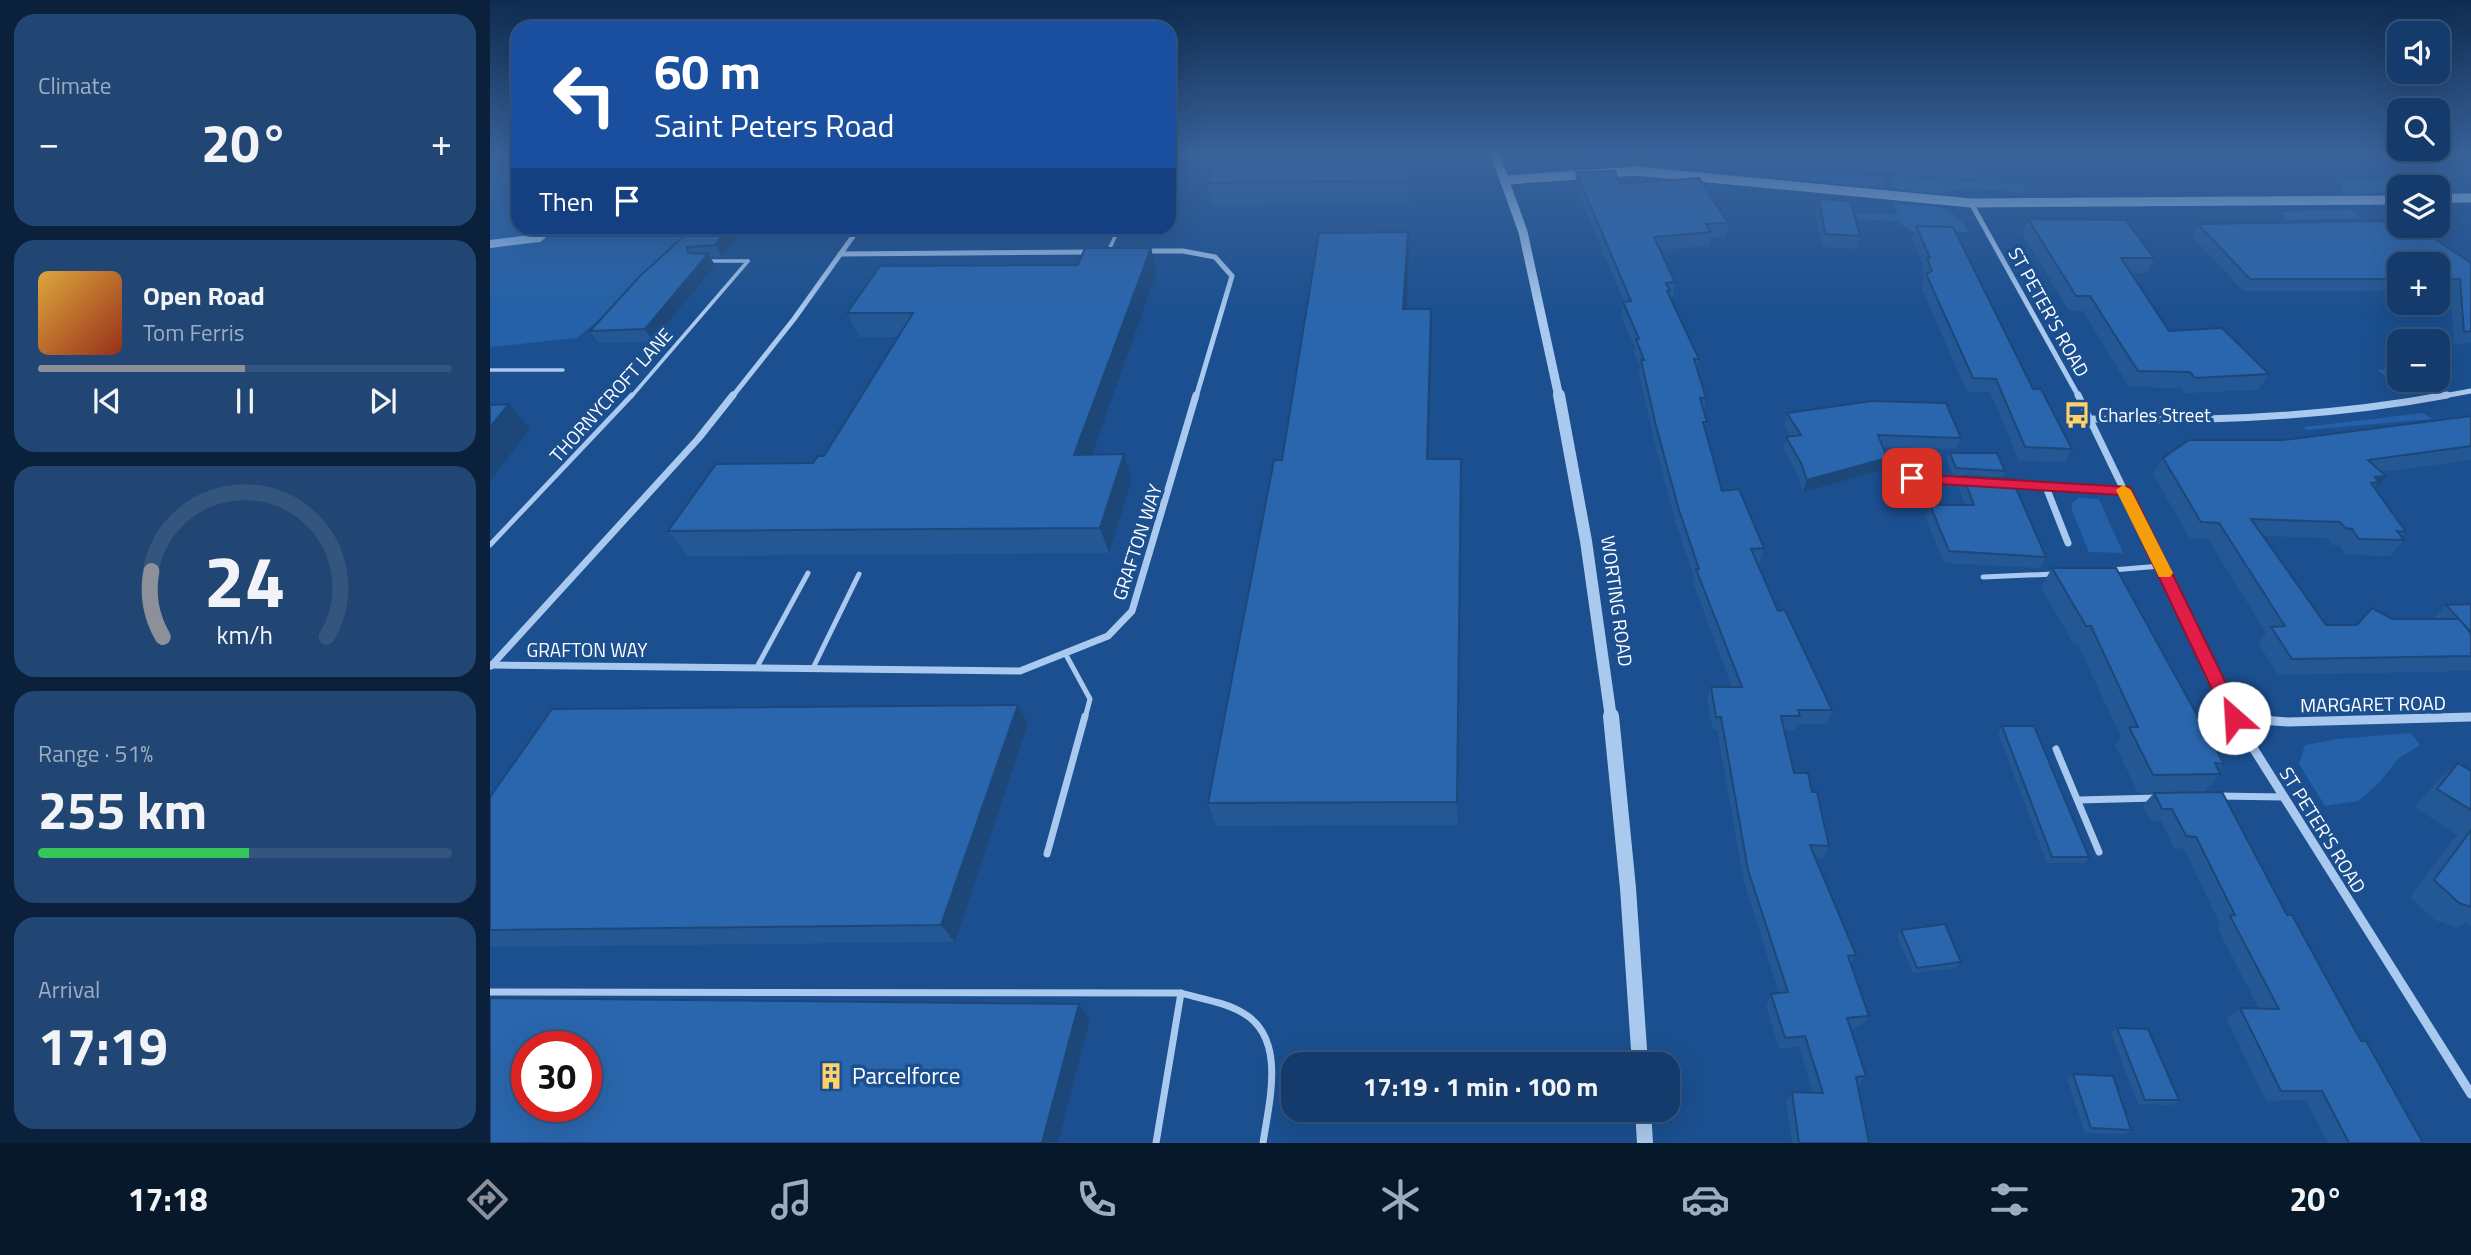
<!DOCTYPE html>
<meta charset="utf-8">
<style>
:root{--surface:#143b6b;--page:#214673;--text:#f1f3f6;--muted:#9dadc1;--line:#33557e;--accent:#8c9099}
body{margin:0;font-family:"Titillium Web",sans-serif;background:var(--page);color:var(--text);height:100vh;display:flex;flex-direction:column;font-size:26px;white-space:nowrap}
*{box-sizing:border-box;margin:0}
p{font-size:23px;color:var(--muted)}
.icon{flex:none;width:38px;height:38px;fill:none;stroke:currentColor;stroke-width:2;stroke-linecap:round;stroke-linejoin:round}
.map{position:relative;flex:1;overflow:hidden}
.drawer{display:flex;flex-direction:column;gap:14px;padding:14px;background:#0b203b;width:490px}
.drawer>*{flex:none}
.hud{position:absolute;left:21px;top:21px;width:665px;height:214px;border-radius:21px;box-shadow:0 7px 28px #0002,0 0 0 2px var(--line);background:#1a4fa0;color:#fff;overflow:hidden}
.fabs{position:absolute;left:1897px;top:21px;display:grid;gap:14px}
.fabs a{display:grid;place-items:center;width:63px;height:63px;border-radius:14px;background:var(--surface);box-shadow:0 7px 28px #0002,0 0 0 2px var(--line);font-size:35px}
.speed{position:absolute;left:21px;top:1031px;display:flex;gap:14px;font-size:35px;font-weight:700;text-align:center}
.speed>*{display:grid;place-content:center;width:91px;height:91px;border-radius:50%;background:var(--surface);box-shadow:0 7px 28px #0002,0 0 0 2px var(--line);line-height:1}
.speed .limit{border:10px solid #d22;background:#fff;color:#111}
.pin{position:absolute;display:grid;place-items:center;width:60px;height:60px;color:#fff;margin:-30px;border-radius:14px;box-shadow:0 4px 10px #0006}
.me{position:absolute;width:77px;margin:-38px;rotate:334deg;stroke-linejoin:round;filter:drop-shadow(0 0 5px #0008)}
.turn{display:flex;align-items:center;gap:24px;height:147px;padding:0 28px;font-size:32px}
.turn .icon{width:91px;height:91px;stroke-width:2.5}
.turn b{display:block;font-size:49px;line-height:60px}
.then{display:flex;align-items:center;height:66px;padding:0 28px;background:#0003;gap:14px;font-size:26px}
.big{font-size:52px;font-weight:700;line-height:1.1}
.drawer .card{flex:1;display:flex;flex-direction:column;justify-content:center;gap:10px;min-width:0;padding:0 24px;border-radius:21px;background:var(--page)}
.drawer .dial{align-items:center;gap:0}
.dial svg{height:182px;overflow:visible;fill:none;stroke:var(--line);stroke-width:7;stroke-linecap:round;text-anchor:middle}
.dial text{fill:var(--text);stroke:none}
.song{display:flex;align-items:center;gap:21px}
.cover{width:84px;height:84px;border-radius:10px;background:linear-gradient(135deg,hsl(40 70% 55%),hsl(10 70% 35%))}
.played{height:7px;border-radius:4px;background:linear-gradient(90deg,var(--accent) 50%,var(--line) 50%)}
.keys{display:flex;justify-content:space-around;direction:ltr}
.heat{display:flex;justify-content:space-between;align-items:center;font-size:38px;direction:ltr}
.charge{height:10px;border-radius:5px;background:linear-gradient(90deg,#34c759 51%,var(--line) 0)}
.trip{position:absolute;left:791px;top:1052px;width:399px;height:70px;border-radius:21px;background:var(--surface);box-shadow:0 7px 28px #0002,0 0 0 2px var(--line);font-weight:700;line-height:70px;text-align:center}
.tabs{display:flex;height:112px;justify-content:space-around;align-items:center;background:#08182b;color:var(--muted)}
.tabs .icon{width:49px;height:49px}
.tabs .selected{color:var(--accent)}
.tabs b{font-size:32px;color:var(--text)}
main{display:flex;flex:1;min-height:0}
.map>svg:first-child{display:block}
.green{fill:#2461a8}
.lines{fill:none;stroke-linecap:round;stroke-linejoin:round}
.stream{stroke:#9cc4f0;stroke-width:8}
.service-far2{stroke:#a9c9ee;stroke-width:3.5}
.service-far1{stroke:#a9c9ee;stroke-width:5}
.service{stroke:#a9c9ee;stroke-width:7}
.minor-far2{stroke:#a9c9ee;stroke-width:5}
.minor-far1{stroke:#a9c9ee;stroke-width:7}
.minor{stroke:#a9c9ee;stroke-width:9}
.tertiary-far2{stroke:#a9c9ee;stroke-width:9}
.tertiary-far1{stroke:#a9c9ee;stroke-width:12}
.tertiary{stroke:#a9c9ee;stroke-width:16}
.wall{fill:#245895}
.shaded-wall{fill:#1d4779}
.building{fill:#2a66ad;stroke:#1d4779;stroke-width:2;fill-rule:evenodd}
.route{fill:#e11d48;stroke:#92132f;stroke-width:2}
.slow{fill:#f59e0b}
.labels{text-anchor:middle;stroke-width:7;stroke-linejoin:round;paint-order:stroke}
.street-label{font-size:19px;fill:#fff;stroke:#1b4f8f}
.poi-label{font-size:19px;fill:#fff;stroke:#1b4f8f;text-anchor:start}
.near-poi-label{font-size:23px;fill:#fff;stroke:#1b4f8f;text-anchor:start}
</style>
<main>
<section class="drawer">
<div class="card"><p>Climate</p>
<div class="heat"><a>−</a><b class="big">20°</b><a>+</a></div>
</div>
<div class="card">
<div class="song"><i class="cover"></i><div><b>Open Road</b><p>Tom Ferris</p></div></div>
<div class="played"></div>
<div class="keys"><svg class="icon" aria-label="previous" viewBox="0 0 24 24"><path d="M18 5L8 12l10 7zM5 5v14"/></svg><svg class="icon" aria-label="pause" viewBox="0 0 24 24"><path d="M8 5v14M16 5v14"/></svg><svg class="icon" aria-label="next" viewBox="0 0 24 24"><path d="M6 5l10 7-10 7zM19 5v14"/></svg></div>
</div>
<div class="card dial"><svg viewBox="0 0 100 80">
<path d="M14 69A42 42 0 1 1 86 69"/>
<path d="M14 69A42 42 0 0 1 9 40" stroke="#8c9099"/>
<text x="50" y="56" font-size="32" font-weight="700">24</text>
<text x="50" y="72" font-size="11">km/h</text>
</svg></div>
<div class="card"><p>Range · 51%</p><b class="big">255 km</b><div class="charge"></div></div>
<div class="card"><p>Arrival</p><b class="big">17:19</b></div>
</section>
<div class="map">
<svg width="1981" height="1143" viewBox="0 0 1981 1143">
<rect width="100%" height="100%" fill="#1b4f8f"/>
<g class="green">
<polygon points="0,154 28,154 28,228 219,228 87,338 0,347"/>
<polygon points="1125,154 1144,154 1142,162 1075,167 1049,161"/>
<polygon points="1155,154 1212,154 1215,169 1159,164"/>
<polygon points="1462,156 1467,163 1480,163 1490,179 1303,168 1433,162"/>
<polygon points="1328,173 1390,176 1395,188 1240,174"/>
<polygon points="1398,176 1533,184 1536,193 1477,188 1446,194 1409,190 1403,187"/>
<polygon points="1897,179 1909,192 1856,195 1849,192 1852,190 1850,181"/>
<path d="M1404,204C1436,207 1462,200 1478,232L1420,231L1407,221L1368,219L1365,213L1408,215Z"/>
<polygon points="1861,209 1871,218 1798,220 1790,212"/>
<polygon points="1909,367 1909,380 1947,380 1952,383 1914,390 1887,370"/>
<polygon points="1933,413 1942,419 1816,430 1814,427"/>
<polygon points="1588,498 1609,499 1633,553 1599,552 1582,511 1582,503"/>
<polygon points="1921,733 1930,745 1908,759 1889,783 1868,801 1835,806 1809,764 1815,745 1847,739"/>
</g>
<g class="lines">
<polyline class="stream" points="0,244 49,238 60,228"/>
<g class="service-far2">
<polyline points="618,252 629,228"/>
<polyline points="216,261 258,261"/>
<polyline points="0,370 73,370"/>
<polyline points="141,397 258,261"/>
</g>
<g class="service-far1">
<polyline points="0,545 142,395"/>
<polyline points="1622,570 1671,566"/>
<polyline points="1493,577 1564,574"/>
<polyline points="575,653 600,699 595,718"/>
<polyline points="267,667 318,573"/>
<polyline points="323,668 369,574"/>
</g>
<g class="service">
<polyline points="1566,749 1609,852"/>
<polyline points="1728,796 1793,797"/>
<polyline points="1589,800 1666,798"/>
<polyline points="557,854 595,716"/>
<polyline points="0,992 691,993 666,1143"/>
<path d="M691,993C711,999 735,1002 753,1013C797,1038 779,1102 773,1143"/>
</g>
<g class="minor-far2">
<polyline points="1481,203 1589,397"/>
<polyline points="654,251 693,251 725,257 742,276 706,397"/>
<polyline points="350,254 603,252"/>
<polyline points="242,397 304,319 369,228"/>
<polyline points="1948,397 1981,391"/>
</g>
<g class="minor-far1">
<polyline points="1588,395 1744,718"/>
<path d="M1601,419C1721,422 1840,417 1957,395"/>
<polyline points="1422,479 1477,482"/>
<polyline points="1517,484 1635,490"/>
<polyline points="1556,487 1578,543"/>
<polyline points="2,665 530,671 618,636 642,611 706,395"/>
<polyline points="1,666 208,439 243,395"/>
<polyline points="1942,718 1981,717"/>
</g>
<g class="minor">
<polyline points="1743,716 1981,1094"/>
<polyline points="1744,718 1798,722 1981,717"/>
</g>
<g class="tertiary-far2">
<polyline points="1005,154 1033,232 1069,397"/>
<polyline points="1017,180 1146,171 1481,203 1909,200"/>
<polyline points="1948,198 1981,198"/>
</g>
<polyline class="tertiary-far1" points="1069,395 1096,541 1121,718"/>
<g class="tertiary">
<polyline points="1121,716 1138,888 1150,1064"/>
<polyline points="1153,1110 1155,1143"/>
</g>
</g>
<g class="wall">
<polygon points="726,154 920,154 919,203 722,207 717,183"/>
<polygon points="1086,172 1130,184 1238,223 1236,237 1220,237 1219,246 1170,250 1185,282 1183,296 1180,296 1209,359 1207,368 1216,398 1214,411 1217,422 1215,431 1232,491 1274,548 1270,562 1267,563 1288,611 1342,710 1337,724 1307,724 1305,730 1294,730 1304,773 1322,792 1339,846 1333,858 1325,858 1366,955 1361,964 1379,1016 1371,1026 1360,1028 1376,1076 1367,1086 1379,1143 1383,1143 1302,1143 1296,1102 1302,1092 1323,1093 1309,1046 1289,1049 1276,1005 1281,994 1289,993 1254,882 1227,730 1223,730 1217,700 1221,687 1242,687 1203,583 1204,576 1186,524 1164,440 1149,374 1150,367 1144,353 1145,347 1131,316 1133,302 1134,302 1085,185"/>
<polygon points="1329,199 1370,236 1367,249 1332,247 1325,212"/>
<polygon points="1538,219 1664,258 1657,273 1641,273 1679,331 1779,374 1768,390 1695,393 1691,388 1639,387 1593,311 1579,311 1532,233"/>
<polygon points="1708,224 1981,263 1981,343 1964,345 1960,291 1948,291 1948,264 1909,264 1909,291 1753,291 1702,236"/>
<polygon points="1426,226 1543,389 1582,449 1575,462 1529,461 1500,392 1477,392 1431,287 1435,277 1432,271 1434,267 1422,239"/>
<polygon points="203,228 245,241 232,257 220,257 225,265 163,342 109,343 100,331"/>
<polygon points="919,256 916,309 942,334 939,459 971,459 968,825 726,826 718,803 792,460"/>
<polygon points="667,272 602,454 642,480 619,553 198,556 178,531 323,463 334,456 408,337 369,337 357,313"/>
<polygon points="1297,413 1471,438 1466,449 1392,447 1392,470 1313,492 1308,475 1293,449 1296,437 1301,437 1294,425"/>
<polygon points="1981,416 1981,460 1892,472 1896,476 1885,489 1916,532 1912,537 1914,540 1900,556 1856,555 1849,545 1842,545 1837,538 1773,536 1836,625 1867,625 1882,608 1902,619 1943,619 1956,605 1981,604 1981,671 1788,675 1768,643 1776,633 1718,539 1700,539 1663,474 1673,458 1793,440"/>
<polygon points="1460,453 1515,471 1512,478 1463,475 1457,459"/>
<polygon points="1473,476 1556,557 1550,568 1454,563 1435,517 1440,505 1475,505 1468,487"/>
<polygon points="1562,568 1734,764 1728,770 1730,774 1714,792 1797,915 1933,1143 1838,1143 1816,1100 1776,1101 1736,1018 1750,1008 1769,1009 1727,927 1730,924 1694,849 1684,848 1671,821 1661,821 1653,805 1664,793 1648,793 1625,745 1631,737 1588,645 1584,645 1551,587"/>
<polygon points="528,705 538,724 465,942 0,947 0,797"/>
<polygon points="1512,726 1599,857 1594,863 1557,863 1508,733"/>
<polygon points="1968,763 1981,771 1981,927 1975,923 1967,928 1945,920 1920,897 1967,835 1925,807 1946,782"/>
<polygon points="1411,930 1471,962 1466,968 1423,973 1407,936"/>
<polygon points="1627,1028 1689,1100 1682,1105 1648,1104 1621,1033"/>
<polygon points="1583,1074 1641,1130 1635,1134 1595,1133 1577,1079"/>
</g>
<g class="shaded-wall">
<polygon points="919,154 920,154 919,203 918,180"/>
<polygon points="238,229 245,241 232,257 225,245"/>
<polygon points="918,232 919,256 915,334 913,309"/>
<polygon points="661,248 667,272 593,480 584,455"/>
<polygon points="218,254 225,265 163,342 155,329"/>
<polygon points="941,309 942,334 938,485 937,459"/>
<polygon points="19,404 40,429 0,481 0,427"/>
<polygon points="634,454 642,480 619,553 610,528"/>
<polygon points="1397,458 1392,470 1313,492 1317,480"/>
<polygon points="971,459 971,485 968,825 967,802"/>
<polygon points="1896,476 1883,492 1881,492 1889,482 1881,483 1885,477"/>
<polygon points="528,705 538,724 465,942 451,925"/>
<polygon points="589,1004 600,1019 568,1143 552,1143"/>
</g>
<g class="building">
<polygon points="726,154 919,154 918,180 717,183"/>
<polygon points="1125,171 1130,184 1209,178 1238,223 1216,224 1221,232 1164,237 1185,282 1176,283 1180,291 1177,291 1209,359 1204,359 1216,398 1210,398 1217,422 1213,422 1232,491 1249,489 1274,548 1261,549 1288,611 1295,610 1342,710 1308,710 1310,716 1291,716 1304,773 1318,773 1322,792 1327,792 1339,846 1320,845 1366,955 1358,956 1379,1016 1357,1018 1376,1076 1366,1077 1379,1143 1383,1143 1309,1143 1302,1092 1333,1093 1315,1036 1295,1038 1281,994 1298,992 1258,870 1231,717 1226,717 1221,687 1252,687 1206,569 1209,569 1189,510 1166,426 1151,360 1154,360 1146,339 1149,339 1133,302 1141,301 1086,172"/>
<polygon points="1329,199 1360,201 1370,236 1335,234"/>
<polygon points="1538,219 1636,220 1664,258 1631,258 1679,331 1732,328 1779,374 1705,378 1700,372 1648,371 1600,296 1586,296"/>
<polygon points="1899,221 1909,222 1909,226 1925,226 1981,263 1981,331 1974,332 1970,279 1948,279 1948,264 1909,264 1909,279 1760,279 1708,224"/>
<polygon points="1426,226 1463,227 1543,389 1551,389 1582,449 1535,447 1506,379 1483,378 1436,274 1442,271 1437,258 1440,258"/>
<polygon points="203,228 238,229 225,245 197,247 198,253 218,254 155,329 100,331 150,276"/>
<polygon points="918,232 913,309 941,309 937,459 971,459 967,802 718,803 784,460 792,460 829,233"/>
<polygon points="595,248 661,248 584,455 634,454 610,528 178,531 226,464 323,463 328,456 334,456 423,313 357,313 390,266 588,265"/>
<polygon points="1382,401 1456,403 1471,438 1388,435 1397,458 1317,480 1311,463 1296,437 1311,435 1297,413"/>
<polygon points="19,404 0,427 0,405"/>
<polygon points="1981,416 1981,446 1878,460 1896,476 1885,477 1889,482 1881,483 1916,532 1907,531 1914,540 1869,539 1862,529 1855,528 1850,522 1761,519 1836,625 1867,625 1882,608 1902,619 1970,619 1981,634 1981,656 1802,659 1781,627 1795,626 1729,523 1711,522 1673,458 1699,440 1793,440"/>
<polygon points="1460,453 1507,453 1515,471 1466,468"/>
<polygon points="1473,476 1522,479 1556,557 1459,551 1440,505 1484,505"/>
<polygon points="1562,568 1626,568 1734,764 1725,763 1730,774 1663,775 1639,727 1648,727 1601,626 1596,626"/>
<polygon points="1981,604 1981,632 1956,605"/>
<polygon points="528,705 451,925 0,930 0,797 62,709"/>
<polygon points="1512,726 1544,726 1599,857 1562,857"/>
<polygon points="1968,763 1981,771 1981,810 1947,789"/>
<polygon points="1732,792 1797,915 1802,915 1871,1041 1876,1041 1933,1143 1859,1143 1832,1091 1791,1091 1750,1008 1789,1009 1740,916 1745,915 1706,837 1696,836 1682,809 1672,809 1664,793"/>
<polygon points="1981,830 1981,907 1969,903 1944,880"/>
<polygon points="1455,924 1471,962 1427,968 1411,930"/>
<path d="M0,998L589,1004L552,1143H0ZM37,1046H96V1106H37Z"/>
<polygon points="1627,1028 1658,1029 1689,1100 1655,1100"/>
<polygon points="1583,1074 1623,1076 1641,1130 1601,1128"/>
</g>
<linearGradient id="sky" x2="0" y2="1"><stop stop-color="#0f2b4f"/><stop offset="0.49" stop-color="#39639b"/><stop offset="1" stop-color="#39639b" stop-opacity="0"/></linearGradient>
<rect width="1981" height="314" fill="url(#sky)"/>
<polygon class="route" points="1422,474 1640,487 1753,718 1750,723 1738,723 1630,495 1417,482 1415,478"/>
<polygon class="slow" points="1633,485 1641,490 1683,573 1680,577 1669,577 1667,573 1626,490"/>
<defs>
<symbol id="bus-bare" viewBox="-9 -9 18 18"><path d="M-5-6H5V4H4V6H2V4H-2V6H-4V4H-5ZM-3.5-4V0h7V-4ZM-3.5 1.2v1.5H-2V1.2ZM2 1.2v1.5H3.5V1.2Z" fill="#ffd166" stroke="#1b4f8f" stroke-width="2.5" paint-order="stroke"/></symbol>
<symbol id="building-bare" viewBox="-9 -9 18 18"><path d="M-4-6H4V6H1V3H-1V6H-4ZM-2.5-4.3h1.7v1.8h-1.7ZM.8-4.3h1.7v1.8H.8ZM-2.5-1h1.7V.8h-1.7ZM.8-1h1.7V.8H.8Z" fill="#ffd166" stroke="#1b4f8f" stroke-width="2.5" paint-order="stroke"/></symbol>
</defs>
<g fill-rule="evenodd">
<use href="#bus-bare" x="1568" y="396" width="38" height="38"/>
<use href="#building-bare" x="322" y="1057" width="38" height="38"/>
</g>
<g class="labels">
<g class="street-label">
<text transform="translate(1559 312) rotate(61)" y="7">ST PETER'S ROAD</text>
<text transform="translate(121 395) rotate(-48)" y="7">THORNYCROFT LANE</text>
<text transform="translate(647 542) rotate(-72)" y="7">GRAFTON WAY</text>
<text transform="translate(1127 601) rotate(82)" y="7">WORTING ROAD</text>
<text x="97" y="657">GRAFTON WAY</text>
<text transform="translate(1883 704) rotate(-1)" y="7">MARGARET ROAD</text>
<text transform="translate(1833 830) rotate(58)" y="7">ST PETER'S ROAD</text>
</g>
<g class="poi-label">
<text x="1608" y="422">Charles Street</text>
</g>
<g class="near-poi-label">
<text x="362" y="1084">Parcelforce</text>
</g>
</g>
</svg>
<div class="fabs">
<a><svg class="icon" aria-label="sound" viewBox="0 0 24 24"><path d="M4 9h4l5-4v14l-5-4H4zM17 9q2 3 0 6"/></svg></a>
<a><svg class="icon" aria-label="search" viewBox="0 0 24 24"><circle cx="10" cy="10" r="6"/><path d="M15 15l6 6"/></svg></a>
<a><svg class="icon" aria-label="layers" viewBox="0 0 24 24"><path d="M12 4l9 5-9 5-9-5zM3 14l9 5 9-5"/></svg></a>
<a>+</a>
<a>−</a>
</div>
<div class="speed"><div class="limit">30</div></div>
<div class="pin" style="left:1422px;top:478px;background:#d93025"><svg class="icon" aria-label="arrive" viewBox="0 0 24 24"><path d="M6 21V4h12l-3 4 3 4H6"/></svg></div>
<svg class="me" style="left:1744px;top:718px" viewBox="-20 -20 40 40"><circle r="19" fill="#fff"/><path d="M0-13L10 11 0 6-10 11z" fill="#e11d48"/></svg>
<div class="trip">17:19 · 1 min · 100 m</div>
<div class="hud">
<div class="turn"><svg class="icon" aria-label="left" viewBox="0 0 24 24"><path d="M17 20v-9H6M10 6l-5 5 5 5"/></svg><div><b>60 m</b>Saint Peters Road</div></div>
<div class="then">Then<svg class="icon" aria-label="arrive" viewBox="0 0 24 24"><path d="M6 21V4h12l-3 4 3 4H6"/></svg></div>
</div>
</div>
</main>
<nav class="tabs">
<b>17:18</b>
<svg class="icon selected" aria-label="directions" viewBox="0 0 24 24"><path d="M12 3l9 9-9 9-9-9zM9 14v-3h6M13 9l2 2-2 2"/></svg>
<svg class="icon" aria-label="music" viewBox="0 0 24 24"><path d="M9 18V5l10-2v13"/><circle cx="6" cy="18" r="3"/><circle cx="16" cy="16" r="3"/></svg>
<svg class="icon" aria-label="phone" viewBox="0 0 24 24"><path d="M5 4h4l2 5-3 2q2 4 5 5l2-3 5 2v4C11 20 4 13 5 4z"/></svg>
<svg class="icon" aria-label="climate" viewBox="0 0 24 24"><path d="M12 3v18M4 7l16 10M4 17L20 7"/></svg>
<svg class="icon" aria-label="car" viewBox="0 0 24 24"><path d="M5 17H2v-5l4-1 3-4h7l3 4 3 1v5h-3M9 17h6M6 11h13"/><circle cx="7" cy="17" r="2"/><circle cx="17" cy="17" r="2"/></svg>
<svg class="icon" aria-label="filters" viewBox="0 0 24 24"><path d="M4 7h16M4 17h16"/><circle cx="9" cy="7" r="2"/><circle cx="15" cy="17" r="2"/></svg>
<b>20°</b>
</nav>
